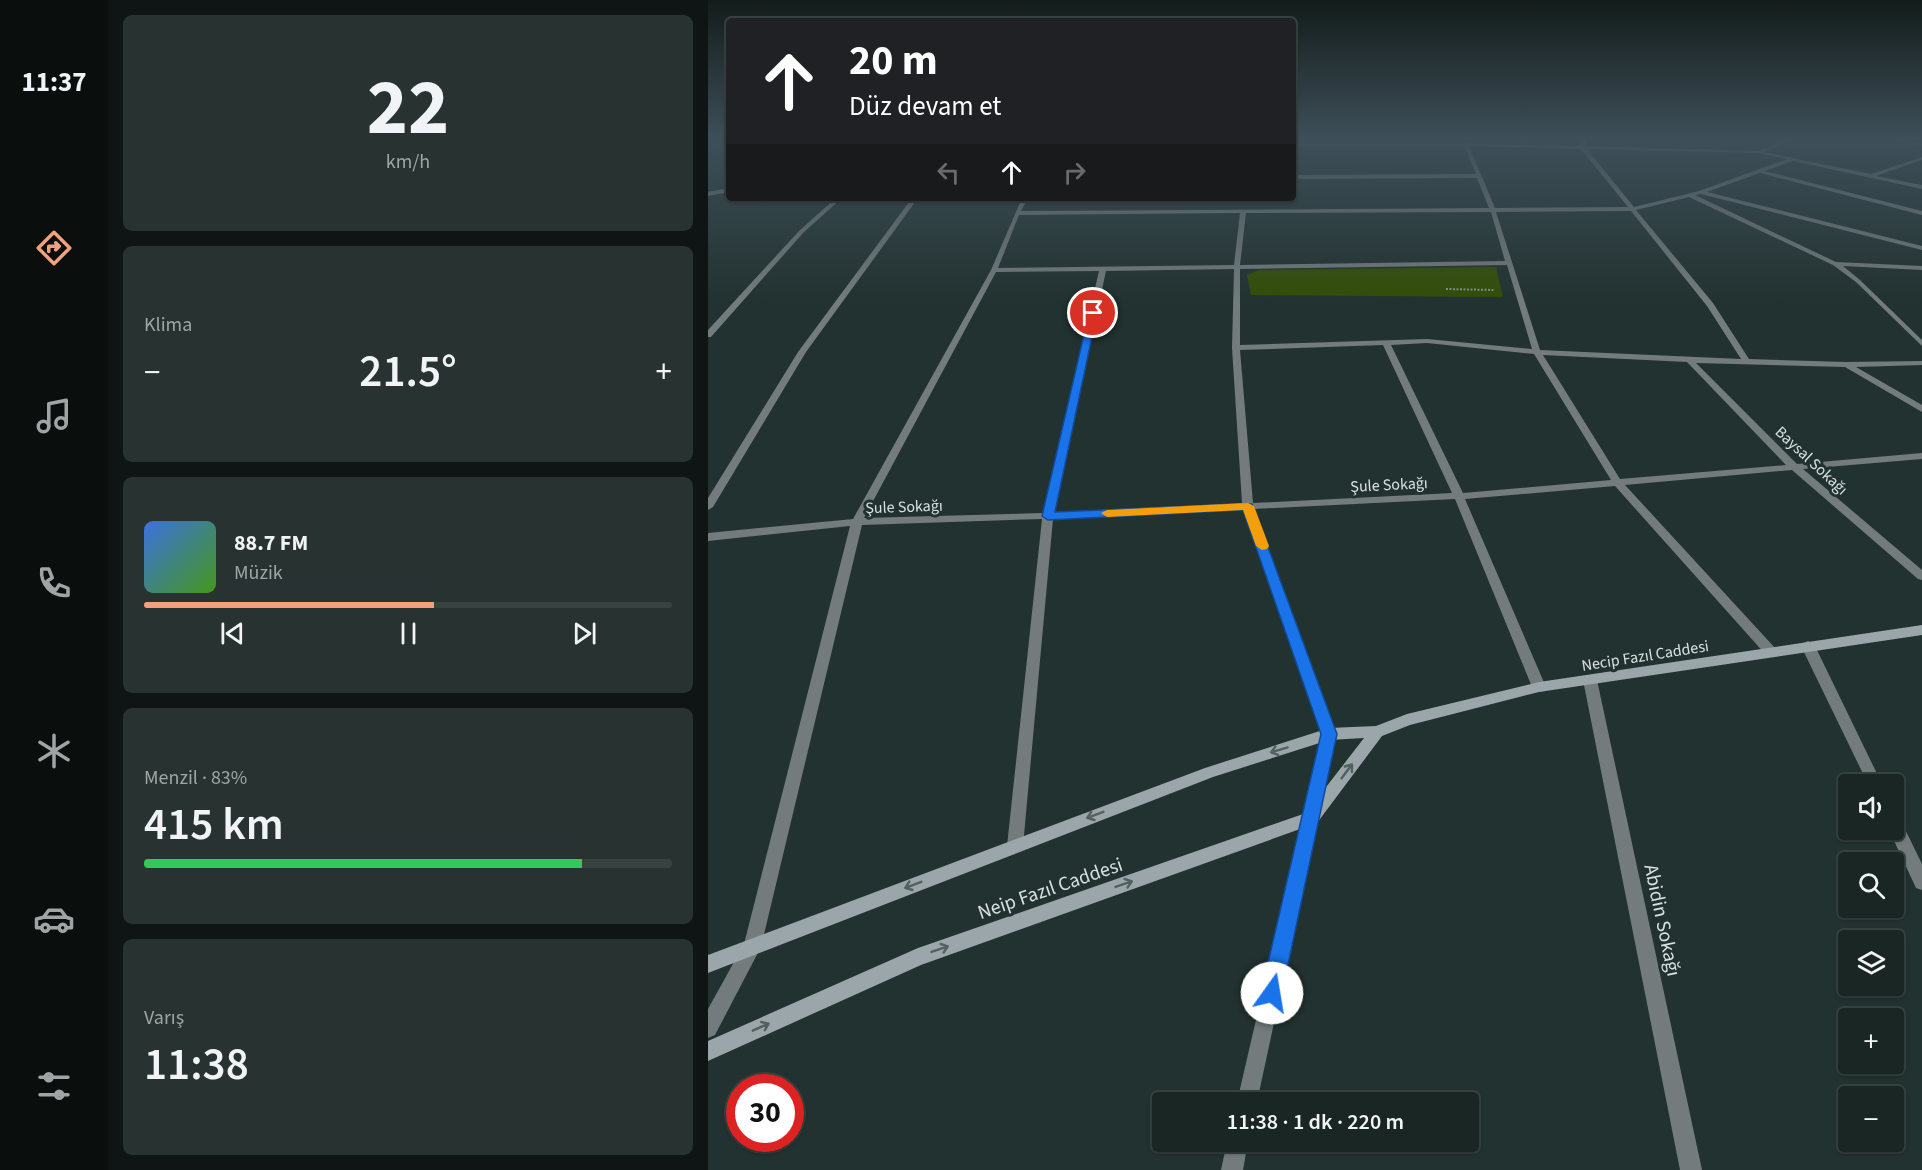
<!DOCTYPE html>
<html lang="tr">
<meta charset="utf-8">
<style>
:root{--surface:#1a2624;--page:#273231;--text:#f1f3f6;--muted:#9fa5a6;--line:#384341;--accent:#f2a17e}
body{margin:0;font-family:"Source Sans 3",sans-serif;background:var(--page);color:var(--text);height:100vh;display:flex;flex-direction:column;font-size:22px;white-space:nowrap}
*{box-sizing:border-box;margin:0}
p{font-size:20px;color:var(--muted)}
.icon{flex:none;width:33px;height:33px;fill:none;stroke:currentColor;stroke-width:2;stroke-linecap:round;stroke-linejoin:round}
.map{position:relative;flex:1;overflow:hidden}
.panel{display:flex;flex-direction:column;gap:15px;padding:15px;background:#0e1514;width:600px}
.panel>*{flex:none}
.top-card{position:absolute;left:18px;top:18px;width:570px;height:183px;border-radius:6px;box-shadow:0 2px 4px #0004,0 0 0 2px var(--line);background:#202124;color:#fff;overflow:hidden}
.fabs{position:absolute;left:1130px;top:774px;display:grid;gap:12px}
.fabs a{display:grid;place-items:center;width:66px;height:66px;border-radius:6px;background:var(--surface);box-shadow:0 2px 4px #0004,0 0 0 2px var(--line);font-size:30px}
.speed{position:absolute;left:18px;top:1074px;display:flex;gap:12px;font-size:30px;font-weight:700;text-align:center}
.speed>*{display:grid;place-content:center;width:78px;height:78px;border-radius:50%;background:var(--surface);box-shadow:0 2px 4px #0004,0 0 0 2px var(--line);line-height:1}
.speed .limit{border:9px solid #d22;background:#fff;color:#111}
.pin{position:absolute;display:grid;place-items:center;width:51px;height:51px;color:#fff;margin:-26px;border:3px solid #fff;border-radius:50%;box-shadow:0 2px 6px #0007}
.me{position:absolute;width:66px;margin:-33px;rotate:13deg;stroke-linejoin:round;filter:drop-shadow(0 0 4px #0008)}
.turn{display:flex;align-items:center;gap:21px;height:126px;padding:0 24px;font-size:27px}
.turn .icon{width:78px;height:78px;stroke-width:2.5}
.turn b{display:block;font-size:42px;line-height:51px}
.lanes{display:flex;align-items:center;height:57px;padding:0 24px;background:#0003;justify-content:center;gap:30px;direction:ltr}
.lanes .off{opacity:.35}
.big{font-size:45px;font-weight:600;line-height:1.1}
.panel .tile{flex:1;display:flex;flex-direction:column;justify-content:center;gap:9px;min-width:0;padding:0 21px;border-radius:9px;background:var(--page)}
.panel .dial{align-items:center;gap:0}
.dial b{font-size:78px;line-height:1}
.song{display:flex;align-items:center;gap:18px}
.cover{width:72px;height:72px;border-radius:9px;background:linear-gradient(135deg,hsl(220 70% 55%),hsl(100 70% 35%))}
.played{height:6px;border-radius:3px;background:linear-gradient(90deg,var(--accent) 55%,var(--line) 55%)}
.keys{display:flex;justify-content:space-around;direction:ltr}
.heat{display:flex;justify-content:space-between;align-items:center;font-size:33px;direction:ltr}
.charge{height:9px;border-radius:4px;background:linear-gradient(90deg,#34c759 83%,var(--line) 0)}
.trip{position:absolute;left:444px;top:1092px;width:327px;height:60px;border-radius:6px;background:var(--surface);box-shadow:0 2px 4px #0004,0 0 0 2px var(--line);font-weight:600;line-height:60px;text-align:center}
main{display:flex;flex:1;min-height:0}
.tabs{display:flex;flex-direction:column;width:108px;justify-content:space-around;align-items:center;background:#0a0f0e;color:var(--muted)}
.tabs .icon{width:42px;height:42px}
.tabs .selected{color:var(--accent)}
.tabs b{font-size:27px;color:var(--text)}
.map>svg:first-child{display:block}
.green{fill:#324e06}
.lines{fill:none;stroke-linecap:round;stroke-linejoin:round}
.path{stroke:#828e8d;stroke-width:2;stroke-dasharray:2 1.5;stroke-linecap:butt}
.service{fill:#737b7d;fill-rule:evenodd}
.minor{fill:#737b7d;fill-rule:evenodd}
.tertiary{fill:#737b7d;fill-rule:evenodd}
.secondary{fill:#9aa6a9;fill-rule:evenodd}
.oneway{stroke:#526060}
.route{fill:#1a73e8;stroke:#114b97;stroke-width:1.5}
.slow{fill:#f59e0b}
.labels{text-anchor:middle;stroke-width:6;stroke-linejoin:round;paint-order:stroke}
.street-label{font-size:16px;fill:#d8e1e0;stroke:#223230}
.near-street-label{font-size:20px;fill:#d8e1e0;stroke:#223230}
</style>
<main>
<nav class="tabs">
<b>11:37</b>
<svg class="icon selected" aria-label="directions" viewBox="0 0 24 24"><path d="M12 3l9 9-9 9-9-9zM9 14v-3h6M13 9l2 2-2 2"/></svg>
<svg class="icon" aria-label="music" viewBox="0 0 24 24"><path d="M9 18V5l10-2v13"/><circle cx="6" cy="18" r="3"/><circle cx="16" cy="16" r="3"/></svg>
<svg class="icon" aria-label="phone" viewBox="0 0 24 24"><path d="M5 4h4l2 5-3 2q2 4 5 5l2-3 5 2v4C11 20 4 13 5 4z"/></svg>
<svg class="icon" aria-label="climate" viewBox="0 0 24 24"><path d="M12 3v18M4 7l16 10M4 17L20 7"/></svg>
<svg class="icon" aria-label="car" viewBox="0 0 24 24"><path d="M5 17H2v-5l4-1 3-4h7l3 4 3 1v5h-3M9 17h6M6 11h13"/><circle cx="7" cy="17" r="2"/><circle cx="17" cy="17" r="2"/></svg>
<svg class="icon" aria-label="filters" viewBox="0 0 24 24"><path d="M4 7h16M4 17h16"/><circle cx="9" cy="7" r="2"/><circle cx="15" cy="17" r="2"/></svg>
</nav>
<section class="panel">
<div class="tile dial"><b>22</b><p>km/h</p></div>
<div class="tile"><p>Klima</p>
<div class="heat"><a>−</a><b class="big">21.5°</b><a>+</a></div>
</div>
<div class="tile">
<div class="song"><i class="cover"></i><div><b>88.7 FM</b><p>Müzik</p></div></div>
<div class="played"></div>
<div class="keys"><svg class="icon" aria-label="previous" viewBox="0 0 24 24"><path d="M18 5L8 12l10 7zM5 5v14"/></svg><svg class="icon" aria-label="pause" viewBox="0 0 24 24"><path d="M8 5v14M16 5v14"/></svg><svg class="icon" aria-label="next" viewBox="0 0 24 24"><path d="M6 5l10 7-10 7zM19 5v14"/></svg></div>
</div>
<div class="tile"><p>Menzil · 83%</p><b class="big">415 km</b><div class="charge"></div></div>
<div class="tile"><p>Varış</p><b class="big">11:38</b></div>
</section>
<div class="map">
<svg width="1214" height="1170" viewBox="0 0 1214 1170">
<rect width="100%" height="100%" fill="#223230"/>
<polygon class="green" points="788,267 795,297 543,295 539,275 551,270"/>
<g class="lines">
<polyline class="path" points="738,289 787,290"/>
<polygon class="service" points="21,188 21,192 0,196 0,192"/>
<g class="minor">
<path d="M875,137H879L878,146L1050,151L1086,137H1092L1056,152L1163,174L1214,157V160L1168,176L1214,185V189L1085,161L1057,171L1214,211V215L1052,173L999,192L1214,246V250L993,194L987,195L1128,262L1214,266V270L1135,266L1152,280L1214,340V346L1148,282L1125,265L981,197L928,210L1005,303L1041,359L1138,362L1214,361V365L1148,367L1214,405V412L1137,367L988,363L1089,464L1214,453V459L1095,469L1214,570V580L1210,579L1084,470L917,485L1068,649L1070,652L1068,655H1058L907,486L757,499L838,687L836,691L831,692L826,691L824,687L747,499L546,509L628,734L549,1102H529L614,734L536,510L345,519L315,846L313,851L307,853L301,851L299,846L334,519L154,525L53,947L7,1035L0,1038V1009L36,944L142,526L0,541V533L145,519L283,270L314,198H320L313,211L781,208L769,178L585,179V175L768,174L756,146H585V144H757L762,142L764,144L873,146ZM761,146L873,149L920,207L787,208ZM879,149L1051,153L1079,159L991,191L926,207ZM923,211L999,306L1033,359L832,350L788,212ZM783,212L797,261L532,265L538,213ZM532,213L526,265L290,268L311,215ZM799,265L824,349L719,339L532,345V269ZM526,269L524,348L534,503L346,512L398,271ZM391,271L335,513L156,518L288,272ZM719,343L826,354L903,480L755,493L683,345ZM675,345L744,493L545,503L532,350ZM835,355L979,362L1078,465L912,479Z"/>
<polygon points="128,198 134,198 95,233 3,337 0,337 0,330 91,231"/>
<polygon points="204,198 210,198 98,352 5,507 0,510 0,498 90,352"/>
<polygon points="1100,641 1105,643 1107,646 1174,784 1160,784 1093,646 1095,643"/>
<polygon points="882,675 887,676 889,680 994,1170 972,1170 875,680 877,676"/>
<polygon points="1185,815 1191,817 1214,864 1214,890 1208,888 1181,830 1185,830"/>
<polygon points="519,1142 540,1142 535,1170 513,1170"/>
</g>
<polygon class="tertiary" points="1181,137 1214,144 1214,146 1181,138"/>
<polygon class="secondary" points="1214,625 1214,635 831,692 702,725 674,736 609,823 213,965 0,1061 0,1041 210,948 598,813 656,738 621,740 505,777 0,973 0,955 497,768 621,728 668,726 699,714 831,682"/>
</g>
<defs><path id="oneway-shaft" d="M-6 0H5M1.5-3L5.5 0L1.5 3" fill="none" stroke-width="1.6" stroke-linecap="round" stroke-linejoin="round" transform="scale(1.5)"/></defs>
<g class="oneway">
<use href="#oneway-shaft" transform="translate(571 750) rotate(163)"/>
<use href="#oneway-shaft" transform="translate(639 771) rotate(-53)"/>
<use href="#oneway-shaft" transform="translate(387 815) rotate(159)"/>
<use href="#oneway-shaft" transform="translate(416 884) rotate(-19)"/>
<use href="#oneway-shaft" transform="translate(205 885) rotate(159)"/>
<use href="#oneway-shaft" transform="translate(232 949) rotate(-19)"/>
<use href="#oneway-shaft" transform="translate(53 1027) rotate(-24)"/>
</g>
<linearGradient id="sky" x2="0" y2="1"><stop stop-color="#131c1a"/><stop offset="0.46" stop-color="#3e4f59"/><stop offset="1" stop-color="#3e4f59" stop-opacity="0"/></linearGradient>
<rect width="1214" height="301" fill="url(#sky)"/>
<polygon class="route" points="385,310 389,313 347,512 544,504 629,734 574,993 571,1001 564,1004 556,1001 553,993 613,734 535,510 340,520 334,516 381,313"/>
<polygon class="slow" points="540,503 546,506 561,546 559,549 554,550 548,546 535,510 399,517 393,513 399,510"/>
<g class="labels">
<g class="street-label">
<text transform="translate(1104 460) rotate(43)" y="6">Baysal Sokağı</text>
<text transform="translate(681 484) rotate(-3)" y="6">Şule Sokağı</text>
<text transform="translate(196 506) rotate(-2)" y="6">Şule Sokağı</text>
<text transform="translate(937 655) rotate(-9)" y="6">Necip Fazıl Caddesi</text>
</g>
<g class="near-street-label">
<text transform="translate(342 888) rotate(-19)" y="7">Neip Fazıl Caddesi</text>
<text transform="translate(955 920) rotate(78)" y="7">Abidin Sokağı</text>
</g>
</g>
</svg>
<div class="fabs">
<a><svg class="icon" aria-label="sound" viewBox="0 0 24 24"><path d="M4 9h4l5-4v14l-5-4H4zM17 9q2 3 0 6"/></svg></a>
<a><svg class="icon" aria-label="search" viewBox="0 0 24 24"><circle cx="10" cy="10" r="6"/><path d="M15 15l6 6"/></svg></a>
<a><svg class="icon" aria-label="layers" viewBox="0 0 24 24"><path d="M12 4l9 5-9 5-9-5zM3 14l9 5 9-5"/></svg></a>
<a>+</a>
<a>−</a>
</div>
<div class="speed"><div class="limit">30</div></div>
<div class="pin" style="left:385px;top:313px;background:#d93025"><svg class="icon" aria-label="arrive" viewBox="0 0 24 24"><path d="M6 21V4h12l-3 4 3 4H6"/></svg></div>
<svg class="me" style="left:564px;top:993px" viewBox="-20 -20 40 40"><circle r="19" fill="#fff"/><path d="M0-13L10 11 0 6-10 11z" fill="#1a73e8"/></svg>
<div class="trip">11:38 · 1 dk · 220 m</div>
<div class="top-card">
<div class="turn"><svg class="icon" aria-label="ahead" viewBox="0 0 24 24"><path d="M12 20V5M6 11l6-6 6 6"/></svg><div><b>20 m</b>Düz devam et</div></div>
<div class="lanes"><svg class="icon off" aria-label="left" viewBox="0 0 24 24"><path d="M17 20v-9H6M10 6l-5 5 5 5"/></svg><svg class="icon" aria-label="ahead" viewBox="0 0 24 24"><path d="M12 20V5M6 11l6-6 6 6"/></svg><svg class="icon off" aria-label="right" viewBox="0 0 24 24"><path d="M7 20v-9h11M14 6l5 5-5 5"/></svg></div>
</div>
</div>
</main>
